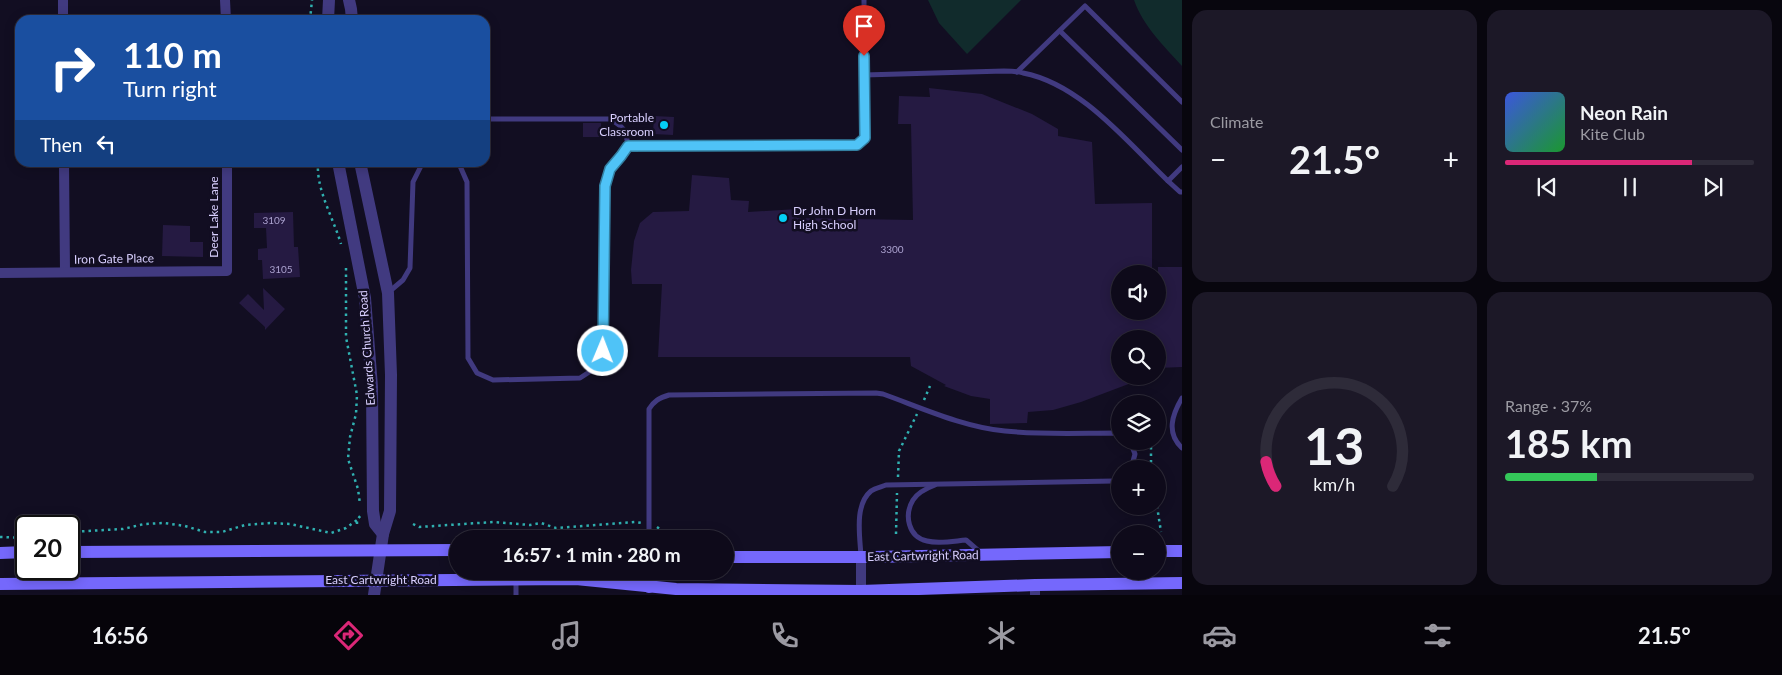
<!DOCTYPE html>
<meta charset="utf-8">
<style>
:root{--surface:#0e0a1a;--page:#1c1827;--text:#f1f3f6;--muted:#9b9aa2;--line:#2e2b39;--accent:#db2777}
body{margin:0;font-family:Lato,sans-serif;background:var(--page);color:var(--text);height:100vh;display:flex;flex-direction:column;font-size:19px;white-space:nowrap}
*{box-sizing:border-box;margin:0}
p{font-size:16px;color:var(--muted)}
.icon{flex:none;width:28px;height:28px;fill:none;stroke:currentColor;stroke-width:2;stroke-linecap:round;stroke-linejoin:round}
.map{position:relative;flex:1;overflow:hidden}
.drawer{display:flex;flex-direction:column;gap:10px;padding:10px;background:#08060e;width:600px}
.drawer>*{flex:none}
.hud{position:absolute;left:15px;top:15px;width:475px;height:152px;border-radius:15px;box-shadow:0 2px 12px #0003,0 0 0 1px var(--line);background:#1a4fa0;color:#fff;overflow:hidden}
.tools{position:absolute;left:1111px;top:265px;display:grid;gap:10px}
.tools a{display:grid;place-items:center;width:55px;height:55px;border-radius:50%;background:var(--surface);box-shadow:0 2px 12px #0003,0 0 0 1px var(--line);font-size:25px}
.speed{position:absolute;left:15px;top:515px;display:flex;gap:10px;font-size:25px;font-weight:700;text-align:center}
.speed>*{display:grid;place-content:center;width:65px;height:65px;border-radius:50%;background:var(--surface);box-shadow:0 2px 12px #0003,0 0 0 1px var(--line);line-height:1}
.speed .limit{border:2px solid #111;border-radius:8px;background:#fff;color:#111}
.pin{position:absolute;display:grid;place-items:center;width:42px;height:42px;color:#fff;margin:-51px -21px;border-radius:50% 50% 50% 0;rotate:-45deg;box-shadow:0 0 5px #0007}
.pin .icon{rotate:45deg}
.me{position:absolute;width:55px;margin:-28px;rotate:1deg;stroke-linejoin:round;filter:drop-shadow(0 0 4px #0008)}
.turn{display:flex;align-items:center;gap:18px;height:105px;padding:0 25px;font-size:22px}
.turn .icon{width:65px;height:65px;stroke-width:2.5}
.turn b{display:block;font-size:35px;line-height:42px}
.then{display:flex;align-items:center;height:48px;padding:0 25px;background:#0003;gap:10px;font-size:19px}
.big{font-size:38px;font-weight:700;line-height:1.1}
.drawer .card{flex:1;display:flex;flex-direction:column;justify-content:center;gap:8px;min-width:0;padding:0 18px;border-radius:15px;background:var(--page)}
.drawer .dial{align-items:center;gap:0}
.dial svg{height:130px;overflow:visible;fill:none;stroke:var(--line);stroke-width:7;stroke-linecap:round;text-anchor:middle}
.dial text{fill:var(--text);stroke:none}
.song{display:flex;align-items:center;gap:15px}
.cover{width:60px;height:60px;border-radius:8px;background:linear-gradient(135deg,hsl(230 70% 55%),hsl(130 70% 35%))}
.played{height:5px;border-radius:2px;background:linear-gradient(90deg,var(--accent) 75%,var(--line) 75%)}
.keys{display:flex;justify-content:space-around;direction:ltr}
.heat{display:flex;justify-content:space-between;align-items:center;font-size:28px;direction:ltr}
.charge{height:8px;border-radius:4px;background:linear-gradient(90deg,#34c759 37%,var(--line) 0)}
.drawer .tiles{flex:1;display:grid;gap:10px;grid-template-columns:repeat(2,1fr)}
.trip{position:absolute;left:449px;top:530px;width:285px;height:50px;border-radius:25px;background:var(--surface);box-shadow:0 2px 12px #0003,0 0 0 1px var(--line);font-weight:700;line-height:50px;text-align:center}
.dock{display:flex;height:80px;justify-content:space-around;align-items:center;background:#06040a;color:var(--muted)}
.dock .icon{width:35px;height:35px}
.dock .selected{color:var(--accent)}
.dock b{font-size:22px;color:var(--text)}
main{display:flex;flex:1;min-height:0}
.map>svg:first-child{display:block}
.green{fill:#112b2c}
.building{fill:#251a42}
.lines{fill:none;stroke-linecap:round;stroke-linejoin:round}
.path{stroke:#30b1b1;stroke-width:2.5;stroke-dasharray:2.5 4;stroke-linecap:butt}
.service{stroke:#413a80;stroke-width:5}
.minor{stroke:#413a80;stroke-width:10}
.tertiary{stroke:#413a80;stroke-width:12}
.secondary{stroke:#7568fc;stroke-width:12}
.route-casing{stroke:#337fa1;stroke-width:12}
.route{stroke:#4fc3f7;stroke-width:9}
.poi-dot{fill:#04cef5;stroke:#120e22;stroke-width:2}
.labels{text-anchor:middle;stroke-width:5;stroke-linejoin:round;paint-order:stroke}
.number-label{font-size:10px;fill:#aba2cf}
.poi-label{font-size:12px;fill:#d8cffe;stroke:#120e22;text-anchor:end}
.street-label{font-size:12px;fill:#d8cffe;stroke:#120e22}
</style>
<main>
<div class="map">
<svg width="1182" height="595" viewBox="0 0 1182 595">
<rect width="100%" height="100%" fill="#120e22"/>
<g class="green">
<polygon points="928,0 1021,0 967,54 939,23"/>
<path d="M1134,0H1182V66C1164,46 1143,26 1134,0Z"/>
</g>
<g class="building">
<polygon points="929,88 982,94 1032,114 1058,129 1058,136 1092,142 1095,204 1152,203 1152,274 1120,274 1120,311 1158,311 1158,267 1182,267 1182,367 1158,368 1158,339 1120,339 1120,376 1147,377 1081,402 1053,410 1028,412 1027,423 990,424 990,399 971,396 944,386 946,385 911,366 910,357 658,357 662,284 632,284 631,270 634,241 640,223 653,212 689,211 692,175 729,178 731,200 749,201 748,212 797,209 797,218 913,220 911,124 898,124 899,96 930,97"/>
<polygon points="654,116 674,117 673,135 653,134"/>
<rect x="583" y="123" width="18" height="14"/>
<polygon points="293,212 294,247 298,247 300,277 263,279 262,260 258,260 258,249 267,248 266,228 254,228 254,213"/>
<polygon points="163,225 190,226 190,242 203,242 203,257 162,256"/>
<polygon points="263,288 285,309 265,330 265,327 239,303 248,294 264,310"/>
</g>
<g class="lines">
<g class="path">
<polyline points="310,20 312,0"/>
<path d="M318,162C316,190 333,217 341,244"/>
<polyline points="346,268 346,337 357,395 356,414 350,437 348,459 358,489 360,504"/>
<polyline points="924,400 930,386"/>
<polyline points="1151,469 1151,441"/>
<polyline points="898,477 899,451 917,414"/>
<polyline points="1157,506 1161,532"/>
<polyline points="357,524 357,520 361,515"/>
<polyline points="413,524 419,527 493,522 530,525 541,523 556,528 635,522 642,523"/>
<polyline points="657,527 668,535"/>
<polyline points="69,532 123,529 144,524 164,523 185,526 205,532 222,532 245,525 270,523 290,524 331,533 346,528 357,520"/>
<polyline points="896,534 897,493"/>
<polyline points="0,537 26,538"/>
</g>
<g class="service">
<polyline points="1060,31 1182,150"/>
<polyline points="1017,72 1085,6 1182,102"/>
<path d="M864,75L1004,71C1010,71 1017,71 1023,73C1081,84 1127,142 1168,181L1182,167"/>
<path d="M485,119H610C624,127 626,130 628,146"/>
<polyline points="455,162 460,166 467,182 468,358 477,373 493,380 580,378 597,367 603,351 605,186 610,169 628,146 857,145 865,138 864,0"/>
<polyline points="1168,181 1180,192 1182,192"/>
<polyline points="390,291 403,280 410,268 413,182 421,166 427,162"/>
<path d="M1182,398C1172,415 1166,433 1182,448"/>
<polyline points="1130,441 1135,454 1131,469"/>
<path d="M935,485C927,488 918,492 913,500C904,515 908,537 927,541C939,544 954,541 966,540L981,553"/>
<path d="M649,539V409C654,401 659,398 669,395L876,393L883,394C922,408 963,427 1005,431C1042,435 1080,433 1116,433L1120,435"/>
<path d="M861,556C860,537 854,505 871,491C875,488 881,487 886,485L1114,481L1120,479"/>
<polyline points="516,595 516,580"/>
</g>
<g class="minor">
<polyline points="63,0 63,20"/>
<polyline points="225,0 226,20"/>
<polyline points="64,162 65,272"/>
<polyline points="0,273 227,271 227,162"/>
<polyline points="1035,585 1035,595"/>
<polyline points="861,595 861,557"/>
</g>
<g class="tertiary">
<polyline points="349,0 351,9 352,20"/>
<polyline points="328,20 329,0"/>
<polyline points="338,162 365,298 372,387 373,511 375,524 383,534"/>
<polyline points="360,162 388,293 391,375 390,511 383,534 374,595"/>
</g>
<g class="secondary">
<polyline points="1158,551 1182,551"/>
<polyline points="69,552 458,550"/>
<polyline points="0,553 26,552"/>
<polyline points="725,557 873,557 1120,552"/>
<polyline points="649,571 649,587"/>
<polyline points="0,584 576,579 676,589 861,591 1035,585 1182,583"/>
</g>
</g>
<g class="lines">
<defs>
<polyline id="route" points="603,351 605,186 610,169 621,156 628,146 857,145 865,138 864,56"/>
</defs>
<use href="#route" class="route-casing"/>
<use href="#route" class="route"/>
</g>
<g class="poi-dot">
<circle cx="664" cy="125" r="5"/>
<circle cx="783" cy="218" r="5"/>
</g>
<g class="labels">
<g class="number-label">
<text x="274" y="224">3109</text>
<text x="892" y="253">3300</text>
<text x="281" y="273">3105</text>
</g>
<g class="poi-label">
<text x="654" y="122">Portable<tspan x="654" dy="14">Classroom</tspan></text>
<text x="793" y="215" text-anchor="start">Dr John D Horn<tspan x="793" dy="14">High School</tspan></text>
</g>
<g class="street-label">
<text transform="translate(214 217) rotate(-90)" y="4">Deer Lake Lane</text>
<text transform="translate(114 259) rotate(-1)" y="4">Iron Gate Place</text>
<text transform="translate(367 348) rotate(-94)" y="4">Edwards Church Road</text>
<text transform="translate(923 556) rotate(-1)" y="4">East Cartwright Road</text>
<text x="381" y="584">East Cartwright Road</text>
</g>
</g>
</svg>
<div class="tools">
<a><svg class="icon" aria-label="sound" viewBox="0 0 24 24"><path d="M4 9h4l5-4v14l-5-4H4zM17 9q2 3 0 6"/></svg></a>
<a><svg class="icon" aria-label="search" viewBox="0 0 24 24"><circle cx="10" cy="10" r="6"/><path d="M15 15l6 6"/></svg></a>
<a><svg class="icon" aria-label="layers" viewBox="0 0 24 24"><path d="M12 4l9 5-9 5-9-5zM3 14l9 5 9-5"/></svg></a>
<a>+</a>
<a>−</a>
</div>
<div class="speed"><div class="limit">20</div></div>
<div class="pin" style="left:864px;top:56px;background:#d93025"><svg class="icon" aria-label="arrive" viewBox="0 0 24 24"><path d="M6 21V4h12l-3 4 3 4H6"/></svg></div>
<svg class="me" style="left:603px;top:351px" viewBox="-20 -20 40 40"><circle r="17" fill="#4fc3f7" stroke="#fff" stroke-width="3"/><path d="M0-11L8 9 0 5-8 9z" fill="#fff"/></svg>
<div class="trip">16:57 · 1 min · 280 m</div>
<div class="hud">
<div class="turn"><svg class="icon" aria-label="right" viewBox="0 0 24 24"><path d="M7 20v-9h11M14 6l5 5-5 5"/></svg><div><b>110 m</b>Turn right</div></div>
<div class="then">Then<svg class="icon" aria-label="left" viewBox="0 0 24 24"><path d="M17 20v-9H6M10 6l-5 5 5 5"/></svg></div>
</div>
</div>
<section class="drawer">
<div class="tiles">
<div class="card"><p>Climate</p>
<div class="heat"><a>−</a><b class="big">21.5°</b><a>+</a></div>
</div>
<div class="card">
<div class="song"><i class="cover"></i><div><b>Neon Rain</b><p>Kite Club</p></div></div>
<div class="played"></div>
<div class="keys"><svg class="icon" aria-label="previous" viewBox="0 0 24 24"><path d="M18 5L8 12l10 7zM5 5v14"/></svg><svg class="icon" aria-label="pause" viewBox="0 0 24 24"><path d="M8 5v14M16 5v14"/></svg><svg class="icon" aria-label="next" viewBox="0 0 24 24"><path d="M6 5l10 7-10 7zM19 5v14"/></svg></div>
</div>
<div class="card dial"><svg viewBox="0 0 100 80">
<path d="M14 69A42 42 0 1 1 86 69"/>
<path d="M14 69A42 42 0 0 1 8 54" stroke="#db2777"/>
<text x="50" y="56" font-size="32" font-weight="700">13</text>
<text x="50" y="72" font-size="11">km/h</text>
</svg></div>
<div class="card"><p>Range · 37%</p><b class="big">185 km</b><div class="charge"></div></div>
</div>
</section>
</main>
<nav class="dock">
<b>16:56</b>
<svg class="icon selected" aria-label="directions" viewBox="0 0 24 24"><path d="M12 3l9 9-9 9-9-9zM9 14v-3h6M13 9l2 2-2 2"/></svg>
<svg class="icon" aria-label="music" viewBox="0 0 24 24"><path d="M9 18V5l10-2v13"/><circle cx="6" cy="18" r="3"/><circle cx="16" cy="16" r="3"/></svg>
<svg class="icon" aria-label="phone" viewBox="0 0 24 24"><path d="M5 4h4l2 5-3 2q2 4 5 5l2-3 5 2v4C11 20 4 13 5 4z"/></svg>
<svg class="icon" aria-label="climate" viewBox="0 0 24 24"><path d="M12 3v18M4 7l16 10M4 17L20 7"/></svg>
<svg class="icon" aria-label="car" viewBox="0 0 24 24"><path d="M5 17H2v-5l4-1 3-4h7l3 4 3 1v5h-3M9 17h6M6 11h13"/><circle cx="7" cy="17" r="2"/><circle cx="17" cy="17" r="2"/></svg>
<svg class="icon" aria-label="filters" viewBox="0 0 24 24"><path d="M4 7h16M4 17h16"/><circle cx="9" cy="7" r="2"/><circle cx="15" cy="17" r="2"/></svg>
<b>21.5°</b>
</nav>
